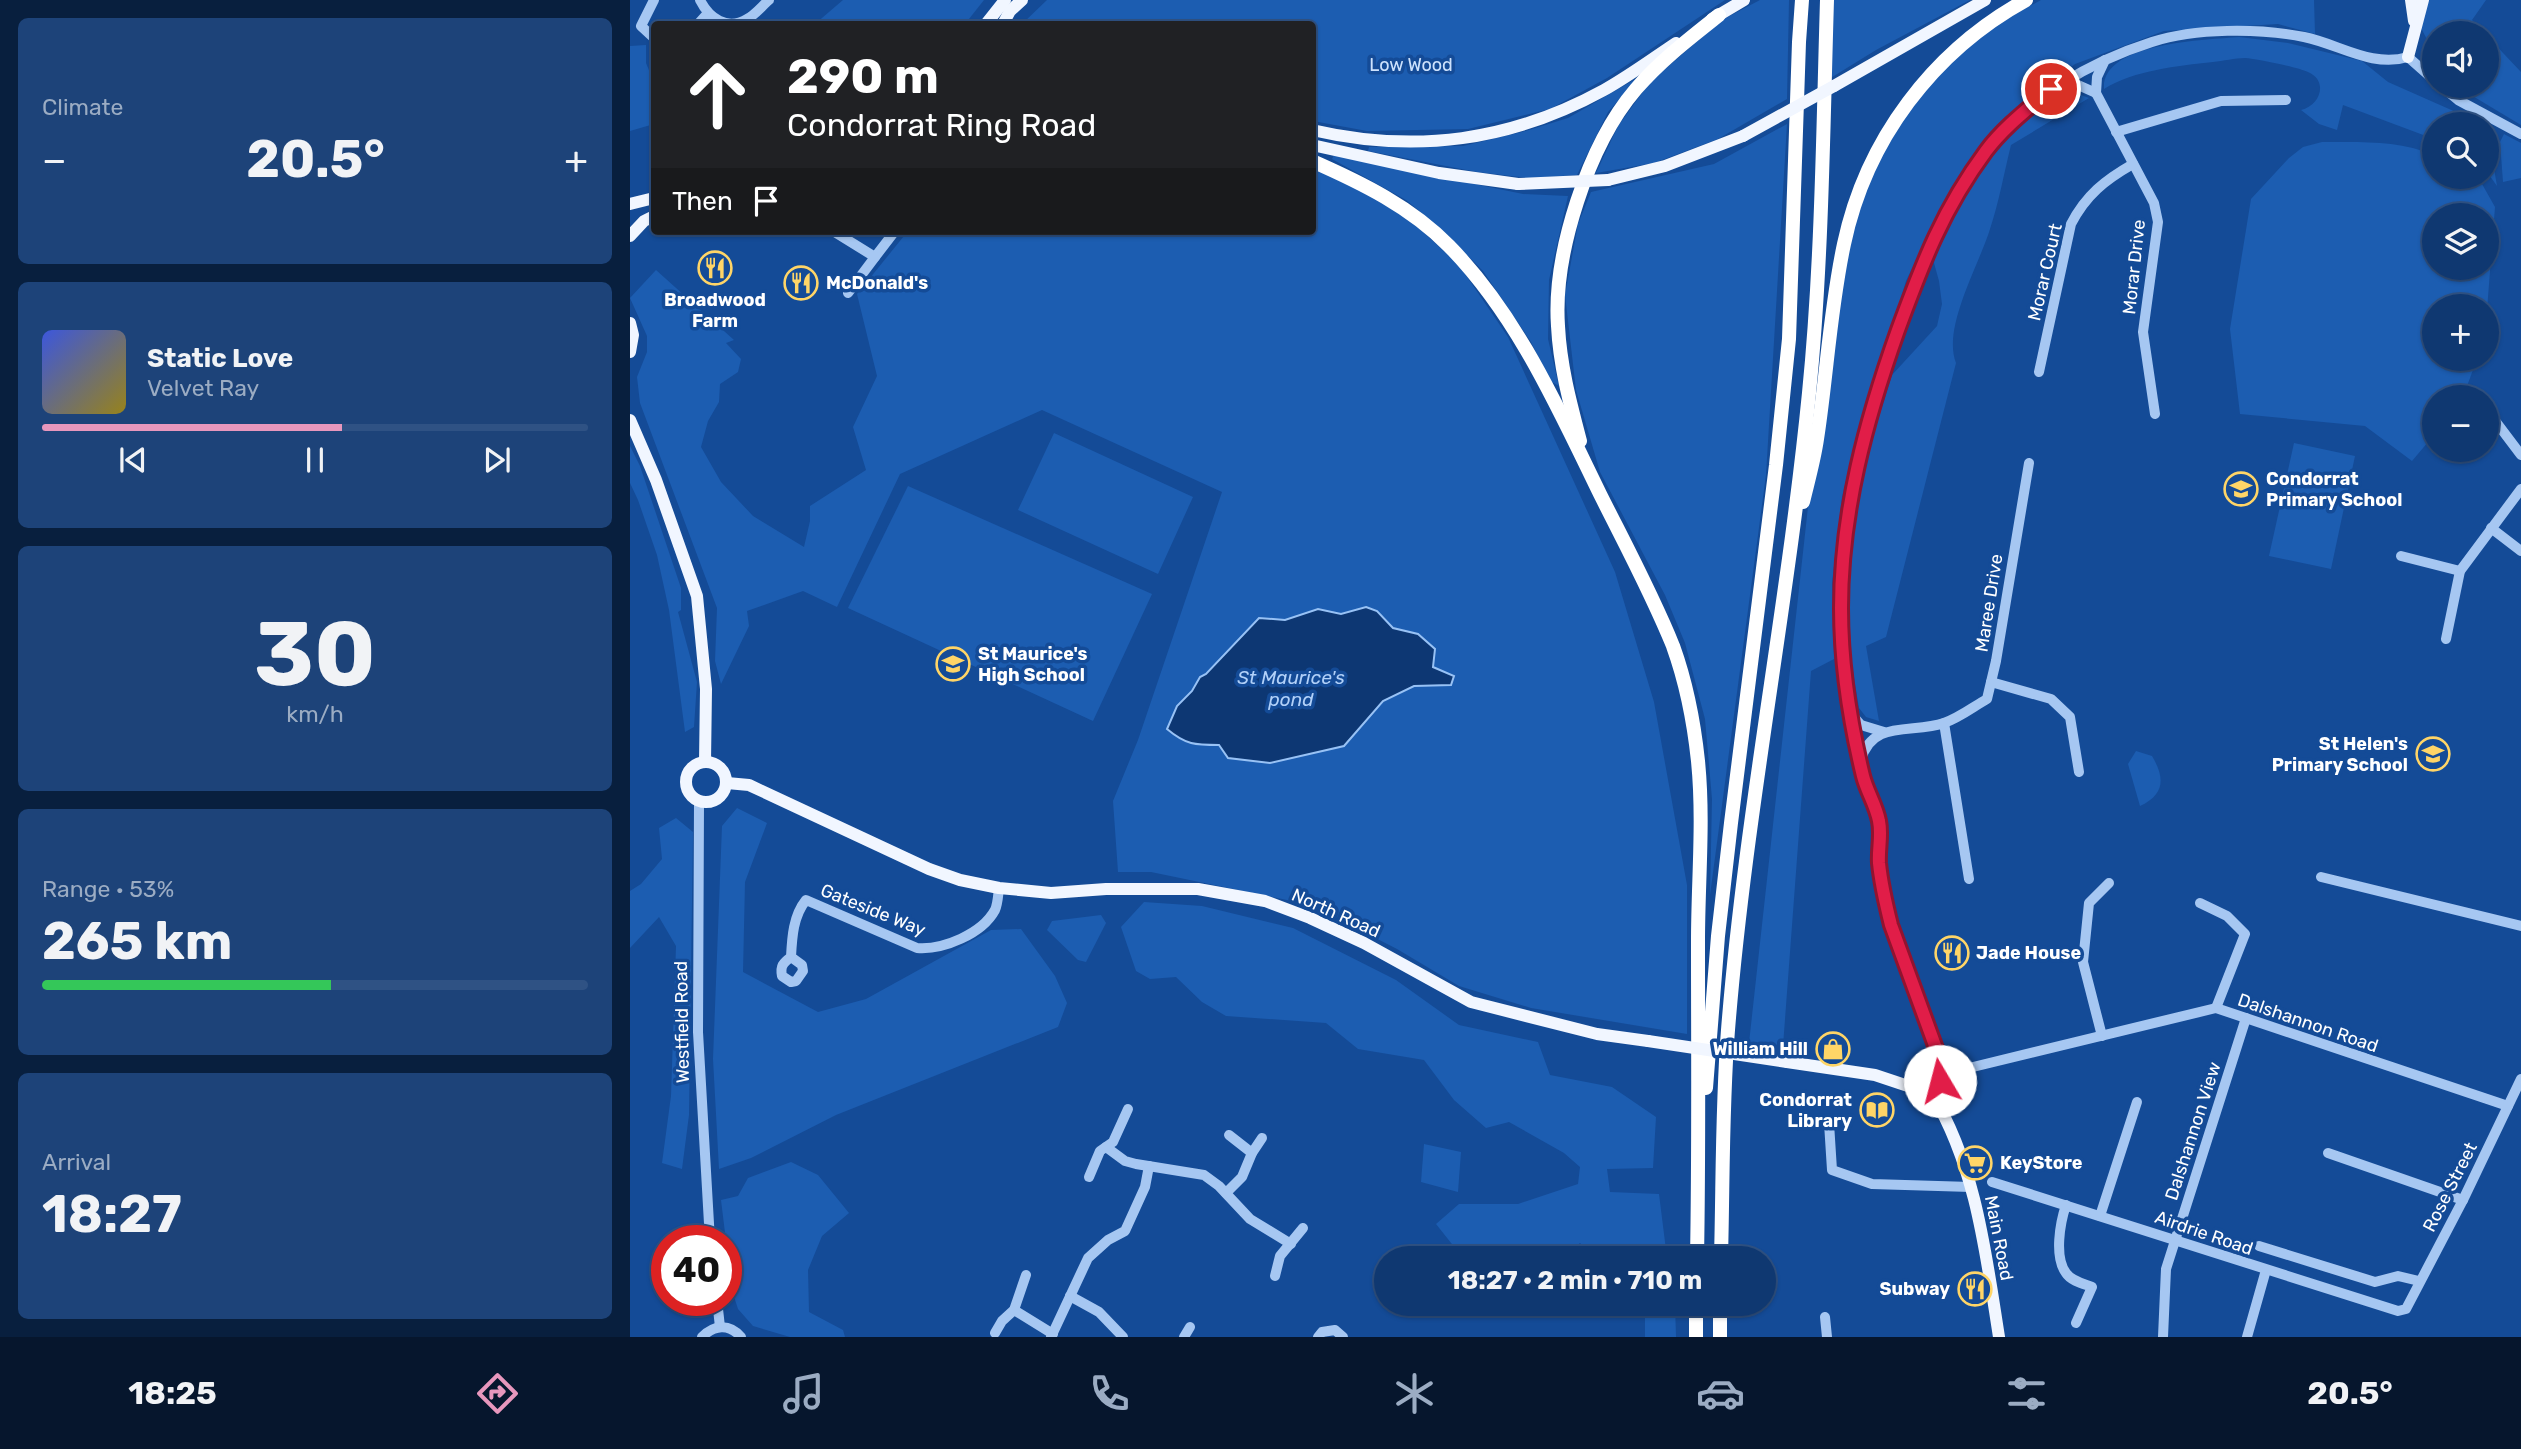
<!DOCTYPE html>
<meta charset="utf-8">
<style>
:root{--surface:#0f3871;--page:#1d4379;--text:#f1f3f6;--muted:#9bacc3;--line:#2f5284;--accent:#e797bd}
body{margin:0;font-family:Rubik,sans-serif;background:var(--page);color:var(--text);height:100vh;display:flex;flex-direction:column;font-size:26px;white-space:nowrap}
*{box-sizing:border-box;margin:0}
p{font-size:23px;color:var(--muted)}
.icon{flex:none;width:38px;height:38px;fill:none;stroke:currentColor;stroke-width:2;stroke-linecap:round;stroke-linejoin:round}
.map{position:relative;flex:1;overflow:hidden}
.drawer{display:flex;flex-direction:column;gap:18px;padding:18px;background:#081f3e;width:630px}
.drawer>*{flex:none}
.guide{position:absolute;left:21px;top:21px;width:665px;height:214px;border-radius:7px;box-shadow:0 2px 5px #0004,0 0 0 2px var(--line);background:#202124;color:#fff;overflow:hidden}
.fabs{position:absolute;left:1792px;top:21px;display:grid;gap:14px}
.fabs a{display:grid;place-items:center;width:77px;height:77px;border-radius:50%;background:var(--surface);box-shadow:0 2px 5px #0004,0 0 0 2px var(--line);font-size:35px}
.speed{position:absolute;left:21px;top:1225px;display:flex;gap:14px;font-size:35px;font-weight:700;text-align:center}
.speed>*{display:grid;place-content:center;width:91px;height:91px;border-radius:50%;background:var(--surface);box-shadow:0 2px 5px #0004,0 0 0 2px var(--line);line-height:1}
.speed .limit{border:10px solid #d22;background:#fff;color:#111}
.pin{position:absolute;display:grid;place-items:center;width:60px;height:60px;color:#fff;margin:-30px;border:4px solid #fff;border-radius:50%;box-shadow:0 2px 7px #0007}
.me{position:absolute;width:77px;margin:-38px;rotate:352deg;stroke-linejoin:round;filter:drop-shadow(0 0 5px #0008)}
.turn{display:flex;align-items:center;gap:24px;height:147px;padding:0 21px;font-size:32px}
.turn .icon{width:91px;height:91px;stroke-width:2.5}
.turn b{display:block;font-size:49px;line-height:60px}
.then{display:flex;align-items:center;height:66px;padding:0 21px;background:#0003;gap:14px;font-size:26px}
.big{font-size:52px;font-weight:700;line-height:1.1}
.drawer .tile{flex:1;display:flex;flex-direction:column;justify-content:center;gap:10px;min-width:0;padding:0 24px;border-radius:10px;background:var(--page)}
.drawer .dial{align-items:center;gap:0}
.dial b{font-size:91px;line-height:1}
.song{display:flex;align-items:center;gap:21px}
.cover{width:84px;height:84px;border-radius:10px;background:linear-gradient(135deg,hsl(230 70% 55%),hsl(50 70% 35%))}
.played{height:7px;border-radius:4px;background:linear-gradient(90deg,var(--accent) 55%,var(--line) 55%)}
.keys{display:flex;justify-content:space-around;direction:ltr}
.heat{display:flex;justify-content:space-between;align-items:center;font-size:38px;direction:ltr}
.charge{height:10px;border-radius:5px;background:linear-gradient(90deg,#34c759 53%,var(--line) 0)}
.trip{position:absolute;left:744px;top:1246px;width:402px;height:70px;border-radius:35px;background:var(--surface);box-shadow:0 2px 5px #0004,0 0 0 2px var(--line);font-weight:700;line-height:70px;text-align:center}
.tabs{display:flex;height:112px;justify-content:space-around;align-items:center;background:#06162d;color:var(--muted)}
.tabs .icon{width:49px;height:49px}
.tabs .selected{color:var(--accent)}
.tabs b{font-size:32px;color:var(--text)}
main{display:flex;flex:1;min-height:0}
.map>svg:first-child{display:block}
.green{fill:#1c5db1;fill-rule:evenodd}
.water{fill:#0d3773;stroke:#98c2f5;stroke-width:2}
.lines{fill:none;stroke-linecap:round;stroke-linejoin:round}
.minor{stroke:#a6c7f2;stroke-width:10}
.major{stroke:#f1f6ff;stroke-width:12}
.highway{stroke:#fff;stroke-width:14}
.major-bridge{stroke:#f1f6ff;stroke-width:12}
.route-casing{stroke:#92132f;stroke-width:18}
.route{stroke:#e11d48;stroke-width:12}
.labels{text-anchor:middle;stroke-width:7;stroke-linejoin:round;paint-order:stroke}
.park-label{font-size:18px;fill:#cde2fd;stroke:#144b97}
.street-label{font-size:18px;fill:#fff;stroke:#144b97}
.poi-label{font-size:18px;font-weight:bold;fill:#fff;stroke:#144b97;text-anchor:start}
.water-label{font-size:19px;font-style:italic;fill:#b2d1f9;stroke:#144b97}
</style>
<main>
<section class="drawer">
<div class="tile"><p>Climate</p>
<div class="heat"><a>−</a><b class="big">20.5°</b><a>+</a></div>
</div>
<div class="tile">
<div class="song"><i class="cover"></i><div><b>Static Love</b><p>Velvet Ray</p></div></div>
<div class="played"></div>
<div class="keys"><svg class="icon" aria-label="previous" viewBox="0 0 24 24"><path d="M18 5L8 12l10 7zM5 5v14"/></svg><svg class="icon" aria-label="pause" viewBox="0 0 24 24"><path d="M8 5v14M16 5v14"/></svg><svg class="icon" aria-label="next" viewBox="0 0 24 24"><path d="M6 5l10 7-10 7zM19 5v14"/></svg></div>
</div>
<div class="tile dial"><b>30</b><p>km/h</p></div>
<div class="tile"><p>Range · 53%</p><b class="big">265 km</b><div class="charge"></div></div>
<div class="tile"><p>Arrival</p><b class="big">18:27</b></div>
</section>
<div class="map">
<svg width="1891" height="1337" viewBox="0 0 1891 1337">
<rect width="100%" height="100%" fill="#144b97"/>
<g class="green">
<polygon points="213,0 354,0 335,24 185,24"/>
<polygon points="417,0 1095,0 977,78 920,109 838,129 737,131 683,121 682,24 392,24"/>
<polygon points="1130,0 1159,0 1157,99 1088,139 1024,163 966,173 988,126 1020,82 1092,20"/>
<polygon points="1203,0 1340,0 1246,50 1199,79"/>
<polygon points="1411,0 1684,0 1685,34 1648,24 1534,31 1445,64 1365,131 1353,144 1306,218 1276,281 1218,473 1212,497 1202,583 1204,659 1181,671 1153,1046 1119,1043 1178,507 1214,264 1231,203 1244,168 1286,99 1331,51 1369,23"/>
<polygon points="1799,0 1856,0 1842,20 1854,33 1804,33 1804,53 1790,26"/>
<polygon points="1857,36 1891,72 1891,125 1826,86 1857,86"/>
<path d="M1609,37L1658,43L1732,61L1758,82L1853,124H1804V139L1713,105L1707,130L1689,124L1671,110C1690,106 1699,81 1678,72C1667,67 1627,59 1615,58C1605,58 1593,61 1583,62C1547,66 1505,70 1474,89C1471,42 1577,40 1609,37Z"/>
<polygon points="16,45 16,63 21,75 24,75 24,124 0,131 0,46"/>
<polygon points="1009,77 978,112 947,175 899,178 847,172 738,151 739,147 833,146 892,132 938,118"/>
<path d="M1443,92L1459,98L1381,145C1374,173 1369,202 1360,229C1349,265 1312,328 1326,363L1256,637L1236,646L1249,721L1236,717L1229,708L1220,653L1218,596L1224,510L1236,458L1262,375L1307,326L1312,304L1309,281L1304,263L1305,255L1312,235L1326,209L1355,163L1388,126L1416,102Z"/>
<polygon points="1157,124 1136,475 1080,895 1082,799 1075,719 1055,643 1035,595 970,472 946,390 935,295 948,224 961,192 1084,164"/>
<polygon points="1857,126 1863,129 1861,151 1867,186 1857,172"/>
<polygon points="1874,134 1891,143 1891,178 1873,182 1870,142"/>
<path d="M1692,142C1730,142 1769,140 1804,155V177H1843L1852,184L1865,207L1857,310V306H1804V359H1847L1833,397H1804V435L1782,461L1735,426L1610,414L1600,329L1621,199L1659,158L1673,147ZM1804,215H1857V268H1804Z"/>
<polygon points="704,155 893,194 938,196 919,280 918,339 929,386 920,381 901,342 853,271 810,228 776,200 702,159"/>
<path d="M683,167L738,191L790,229L829,265L878,337L985,572L1024,702L1057,885V1034L901,1008L829,986L767,949L681,905L521,872H488L483,801L508,740L592,492L412,410L270,474L207,607L173,591L117,611L119,626L91,684L85,661L87,608L10,403L7,377L17,352V336L0,298L26,270L104,340L96,343L111,359L108,372L90,384L89,402L78,421L71,447L91,482L123,516L174,547L180,521V506L236,470L223,427L247,376L227,294L278,231H682ZM736,607L747,611L763,628L788,634L803,667L821,685L784,686L753,702L714,746L564,745L547,706L562,691L569,677L576,674L629,618L655,620L688,609L711,614Z"/>
<polygon points="424,433 563,497 528,574 388,510"/>
<polygon points="1664,443 1725,456 1701,569 1639,556"/>
<polygon points="0,446 10,466 51,588 51,610 48,612 67,682 64,727 55,732 39,610 27,555 8,500 0,483"/>
<polygon points="278,486 522,594 463,721 218,608"/>
<path d="M1506,751L1522,756C1535,778 1535,794 1510,806L1498,764Z"/>
<polygon points="107,808 137,823 115,882 113,972 188,1012 236,999 361,930 391,929 425,976 437,1003 428,1027 206,1115 121,1158 89,1169 83,1059 92,826"/>
<polygon points="46,818 63,832 59,1115 52,1169 32,1163 41,1096 46,946 29,917 0,948 0,891 11,884 32,859 29,828"/>
<polygon points="514,902 572,906 663,928 766,980 829,1025 908,1042 920,1075 982,1087 1026,1117 1023,1168 977,1169 980,1192 1029,1194 1037,1258 966,1258 950,1243 931,1258 833,1258 806,1224 829,1204 888,1204 948,1184 950,1167 934,1153 879,1122 856,1128 824,1100 794,1060 728,1049 696,1023 596,1016 572,1002 546,977 520,979 506,971 491,927"/>
<polygon points="471,915 476,923 456,962 448,960 417,930 422,921"/>
<polygon points="794,1144 831,1152 828,1192 791,1182"/>
<polygon points="161,1162 188,1175 219,1213 192,1236 178,1270 179,1312 213,1330 215,1337 160,1337 123,1326 108,1309 96,1272 96,1241 91,1200 108,1196 118,1178"/>
<polygon points="1015,1304 1045,1304 1046,1337 1015,1337"/>
</g>
<path class="water" d="M736,607L747,611L763,628L788,634L805,649L803,667L824,676L821,685L784,686L753,701L714,746L640,763L598,758L589,745C565,745 556,745 537,729L547,706L562,691L570,677L576,674L629,618L655,620L688,609L711,614Z"/>
<g class="lines">
<g class="minor">
<polyline points="24,0 11,26 24,38"/>
<path d="M70,0C79,18 97,31 117,19C125,15 132,6 139,0"/>
<polyline points="68,24 77,14"/>
<polyline points="1475,60 1467,77 1466,93 1524,203 1528,222 1513,332 1525,414"/>
<polyline points="1811,86 1828,100 1891,134"/>
<polyline points="1430,88 1448,85 1466,93"/>
<polyline points="1486,132 1591,101 1656,100"/>
<polyline points="203,231 245,257 265,231"/>
<polyline points="218,293 245,257"/>
<path d="M1409,372L1441,224C1456,195 1475,180 1503,164"/>
<polyline points="1857,410 1891,455"/>
<polyline points="1861,528 1891,551"/>
<polyline points="1771,556 1830,571"/>
<polyline points="1816,639 1830,571 1891,489"/>
<polyline points="1361,682 1421,699 1440,717 1449,772"/>
<polyline points="1223,716 1231,725 1254,732"/>
<polyline points="1314,723 1339,879"/>
<path d="M1231,760C1242,719 1283,734 1314,723C1329,718 1343,707 1357,699L1366,661L1399,463"/>
<polyline points="69,803 68,1032 80,1241"/>
<polyline points="1691,877 1891,926"/>
<polyline points="1570,903 1597,916 1615,934 1586,1008"/>
<path d="M161,957C153,963 150,966 152,976L161,982L166,981L173,971L172,965L161,957C162,938 163,916 176,900L287,948C313,950 352,934 365,910C368,903 368,895 369,888"/>
<polyline points="1472,1036 1453,962 1459,903 1479,883"/>
<polyline points="1343,1067 1586,1008 1878,1106"/>
<path d="M1302,1094L1310,1081L1311,1062L1261,925C1256,905 1251,883 1249,862C1248,850 1252,837 1250,824C1247,807 1237,793 1233,776C1220,723 1213,666 1211,611C1208,513 1237,417 1270,325C1293,263 1315,201 1358,149C1400,97 1459,62 1522,42C1565,28 1629,28 1674,37C1709,44 1742,68 1778,57L1804,80"/>
<polyline points="1199,1123 1202,1170 1242,1184 1341,1187"/>
<polyline points="599,1135 622,1153"/>
<polyline points="476,1147 495,1161 506,1164 574,1175 589,1186 620,1219 661,1244"/>
<polyline points="1698,1153 1833,1200"/>
<polyline points="459,1177 470,1151 483,1142 498,1109"/>
<polyline points="1362,1182 1768,1311 1776,1309 1833,1200 1891,1079"/>
<polyline points="596,1193 612,1177 622,1153 632,1138"/>
<path d="M1436,1205C1430,1223 1424,1257 1436,1273C1441,1281 1454,1284 1462,1287L1446,1323"/>
<polyline points="1470,1216 1507,1102"/>
<polyline points="1629,1246 1745,1282 1768,1276 1789,1281"/>
<polyline points="645,1276 650,1256 673,1228"/>
<polyline points="440,1296 469,1312 493,1337"/>
<polyline points="87,1300 90,1327"/>
<polyline points="384,1310 423,1334"/>
<polyline points="1195,1317 1197,1337"/>
<polyline points="365,1333 372,1321 384,1310 396,1275"/>
<path d="M72,1337C84,1325 99,1323 111,1337"/>
<polyline points="421,1337 458,1258 478,1240 495,1231 515,1187 519,1166"/>
<polyline points="554,1337 560,1327"/>
<polyline points="688,1337 692,1332 705,1330 713,1337"/>
<polyline points="1533,1337 1536,1269 1616,1018"/>
<polyline points="1617,1337 1636,1270"/>
</g>
<g class="major">
<polyline points="1781,0 1784,21"/>
<polyline points="1082,19 1114,0"/>
<polyline points="356,24 375,0"/>
<polyline points="373,24 380,11 392,0"/>
<polyline points="1778,57 1793,0"/>
<polyline points="1204,86 1355,0"/>
<path d="M682,130C786,154 881,141 974,90C999,76 1022,59 1046,43"/>
<polyline points="682,145 809,173 888,184"/>
<polyline points="978,180 1035,166 1113,136"/>
<polyline points="0,204 24,198"/>
<polyline points="0,236 14,221 24,216"/>
<polyline points="0,323 3,335 0,352"/>
<polyline points="0,420 26,480 67,596 76,689 75,762"/>
<circle cx="76" cy="782" r="20"/>
<polyline points="97,783 119,785 299,869 330,880 369,888 421,893 476,889 568,889 635,901 680,918 734,943 841,1002 967,1034 1018,1041"/>
<path d="M1157,1062L1245,1075L1302,1094C1346,1166 1356,1255 1369,1337"/>
</g>
<g class="highway">
<path d="M682,161C732,183 781,207 819,246C887,315 928,408 970,494C995,544 1022,594 1043,646C1056,682 1064,723 1068,761C1074,821 1068,881 1068,941C1068,1047 1069,1153 1067,1258"/>
<path d="M950,441C940,403 930,366 928,326C923,254 958,145 1006,89C1030,61 1060,38 1089,15"/>
<path d="M1173,502C1178,481 1184,460 1187,439C1197,374 1200,309 1214,244C1236,140 1303,51 1396,0"/>
<polyline points="1076,1088 1088,936 1101,823 1146,465 1159,339 1169,42 1172,0"/>
<path d="M1091,1258C1093,1182 1092,1105 1098,1030C1115,816 1158,606 1179,393C1192,263 1193,131 1197,0"/>
<polyline points="1066,1304 1066,1337"/>
<polyline points="1090,1304 1090,1337"/>
</g>
<g class="major-bridge">
<polyline points="1113,136 1204,86"/>
<polyline points="888,184 978,180"/>
<polyline points="1018,1041 1157,1062"/>
</g>
</g>
<g class="lines">
<defs>
<path id="route" d="M1310,1081L1311,1062L1261,925C1256,905 1251,884 1249,863C1248,849 1252,835 1249,821C1246,805 1237,792 1233,776C1220,722 1211,663 1211,608C1211,512 1236,420 1268,330C1293,262 1313,209 1356,151C1374,127 1399,108 1421,89"/>
</defs>
<use href="#route" class="route-casing"/>
<use href="#route" class="route"/>
</g>
<defs>
<symbol id="restaurant-ring" viewBox="-11 -11 22 22"><circle r="9.5" fill="#144b97" stroke="#ffd567" stroke-width="1.5"/><path d="M-5-6h1v4h1v-4h1v4h1v-4h1v5L-1.5 .5V6h-2V.5L-5-1ZM5-6V6H3V1.5H1.5Q1.5-4 5-6Z" fill="#ffd567"/></symbol>
<symbol id="school-ring" viewBox="-11 -11 22 22"><circle r="9.5" fill="#144b97" stroke="#ffd567" stroke-width="1.5"/><path d="M0-5L7-2L0 1L-7-2ZM-4 1L0 2.5L4 1V4Q0 6-4 4Z" fill="#ffd567"/></symbol>
<symbol id="shop-ring" viewBox="-11 -11 22 22"><circle r="9.5" fill="#144b97" stroke="#ffd567" stroke-width="1.5"/><path d="M-5-2.5h2.3a2.7 3.5 0 0 1 5.4 0H5L5.5 6h-11ZM-1.5-2.5h3a1.5 2.3 0 0 0-3 0Z" fill="#ffd567"/></symbol>
<symbol id="library-ring" viewBox="-11 -11 22 22"><circle r="9.5" fill="#144b97" stroke="#ffd567" stroke-width="1.5"/><path d="M-6-4Q-3-5.5-.7-3.5V5Q-3 3-6 4ZM6-4Q3-5.5 .7-3.5V5Q3 3 6 4Z" fill="#ffd567"/></symbol>
<symbol id="supermarket-ring" viewBox="-11 -11 22 22"><circle r="9.5" fill="#144b97" stroke="#ffd567" stroke-width="1.5"/><path d="M-6-5.5h2.5l.6 2H6L4.5 2H-2.5L-4.4-4H-6ZM-1.5 3.2a1.3 1.3 0 1 0 .1 0ZM3 3.2a1.3 1.3 0 1 0 .1 0Z" fill="#ffd567"/></symbol>
</defs>
<g fill-rule="evenodd">
<use href="#restaurant-ring" x="66" y="249" width="38" height="38"/>
<use href="#restaurant-ring" x="152" y="264" width="38" height="38"/>
<use href="#school-ring" x="1592" y="470" width="38" height="38"/>
<use href="#school-ring" x="304" y="645" width="38" height="38"/>
<use href="#school-ring" x="1784" y="735" width="38" height="38"/>
<use href="#restaurant-ring" x="1303" y="934" width="38" height="38"/>
<use href="#shop-ring" x="1184" y="1030" width="38" height="38"/>
<use href="#library-ring" x="1228" y="1091" width="38" height="38"/>
<use href="#supermarket-ring" x="1326" y="1144" width="38" height="38"/>
<use href="#restaurant-ring" x="1326" y="1270" width="38" height="38"/>
</g>
<g class="labels">
<g class="park-label">
<text x="781" y="71">Low Wood</text>
</g>
<g class="street-label">
<text transform="translate(1504 267) rotate(-84)" y="6">Morar Drive</text>
<text transform="translate(1415 272) rotate(-77)" y="6">Morar Court</text>
<text transform="translate(1359 603) rotate(-81)" y="6">Maree Drive</text>
<text transform="translate(243 910) rotate(22)" y="6">Gateside Way</text>
<text transform="translate(706 913) rotate(24)" y="6">North Road</text>
<text transform="translate(52 1022) rotate(-91)" y="6">Westfield Road</text>
<text transform="translate(1678 1023) rotate(19)" y="6">Dalshannon Road</text>
<text transform="translate(1563 1131) rotate(-72)" y="6">Dalshannon View</text>
<text transform="translate(1820 1187) rotate(-63)" y="6">Rose Street</text>
<text transform="translate(1574 1233) rotate(19)" y="6">Airdrie Road</text>
<text transform="translate(1369 1238) rotate(79)" y="6">Main Road</text>
</g>
<g class="poi-label">
<text x="196" y="289">McDonald's</text>
<text x="85" y="306" text-anchor="middle">Broadwood<tspan x="85" dy="21">Farm</tspan></text>
<text x="1636" y="485">Condorrat<tspan x="1636" dy="21">Primary School</tspan></text>
<text x="348" y="660">St Maurice's<tspan x="348" dy="21">High School</tspan></text>
<text x="1778" y="750" text-anchor="end">St Helen's<tspan x="1778" dy="21">Primary School</tspan></text>
<text x="1346" y="959">Jade House</text>
<text x="1178" y="1055" text-anchor="end">William Hill</text>
<text x="1222" y="1106" text-anchor="end">Condorrat<tspan x="1222" dy="21">Library</tspan></text>
<text x="1370" y="1169">KeyStore</text>
<text x="1320" y="1295" text-anchor="end">Subway</text>
</g>
<g class="water-label">
<text x="661" y="684">St Maurice's<tspan x="661" dy="22">pond</tspan></text>
</g>
</g>
</svg>
<div class="fabs">
<a><svg class="icon" aria-label="sound" viewBox="0 0 24 24"><path d="M4 9h4l5-4v14l-5-4H4zM17 9q2 3 0 6"/></svg></a>
<a><svg class="icon" aria-label="search" viewBox="0 0 24 24"><circle cx="10" cy="10" r="6"/><path d="M15 15l6 6"/></svg></a>
<a><svg class="icon" aria-label="layers" viewBox="0 0 24 24"><path d="M12 4l9 5-9 5-9-5zM3 14l9 5 9-5"/></svg></a>
<a>+</a>
<a>−</a>
</div>
<div class="speed"><div class="limit">40</div></div>
<div class="pin" style="left:1421px;top:89px;background:#d93025"><svg class="icon" aria-label="arrive" viewBox="0 0 24 24"><path d="M6 21V4h12l-3 4 3 4H6"/></svg></div>
<svg class="me" style="left:1310px;top:1081px" viewBox="-20 -20 40 40"><circle r="19" fill="#fff"/><path d="M0-13L10 11 0 6-10 11z" fill="#e11d48"/></svg>
<div class="trip">18:27 · 2 min · 710 m</div>
<div class="guide">
<div class="turn"><svg class="icon" aria-label="ahead" viewBox="0 0 24 24"><path d="M12 20V5M6 11l6-6 6 6"/></svg><div><b>290 m</b>Condorrat Ring Road</div></div>
<div class="then">Then<svg class="icon" aria-label="arrive" viewBox="0 0 24 24"><path d="M6 21V4h12l-3 4 3 4H6"/></svg></div>
</div>
</div>
</main>
<nav class="tabs">
<b>18:25</b>
<svg class="icon selected" aria-label="directions" viewBox="0 0 24 24"><path d="M12 3l9 9-9 9-9-9zM9 14v-3h6M13 9l2 2-2 2"/></svg>
<svg class="icon" aria-label="music" viewBox="0 0 24 24"><path d="M9 18V5l10-2v13"/><circle cx="6" cy="18" r="3"/><circle cx="16" cy="16" r="3"/></svg>
<svg class="icon" aria-label="phone" viewBox="0 0 24 24"><path d="M5 4h4l2 5-3 2q2 4 5 5l2-3 5 2v4C11 20 4 13 5 4z"/></svg>
<svg class="icon" aria-label="climate" viewBox="0 0 24 24"><path d="M12 3v18M4 7l16 10M4 17L20 7"/></svg>
<svg class="icon" aria-label="car" viewBox="0 0 24 24"><path d="M5 17H2v-5l4-1 3-4h7l3 4 3 1v5h-3M9 17h6M6 11h13"/><circle cx="7" cy="17" r="2"/><circle cx="17" cy="17" r="2"/></svg>
<svg class="icon" aria-label="filters" viewBox="0 0 24 24"><path d="M4 7h16M4 17h16"/><circle cx="9" cy="7" r="2"/><circle cx="15" cy="17" r="2"/></svg>
<b>20.5°</b>
</nav>
